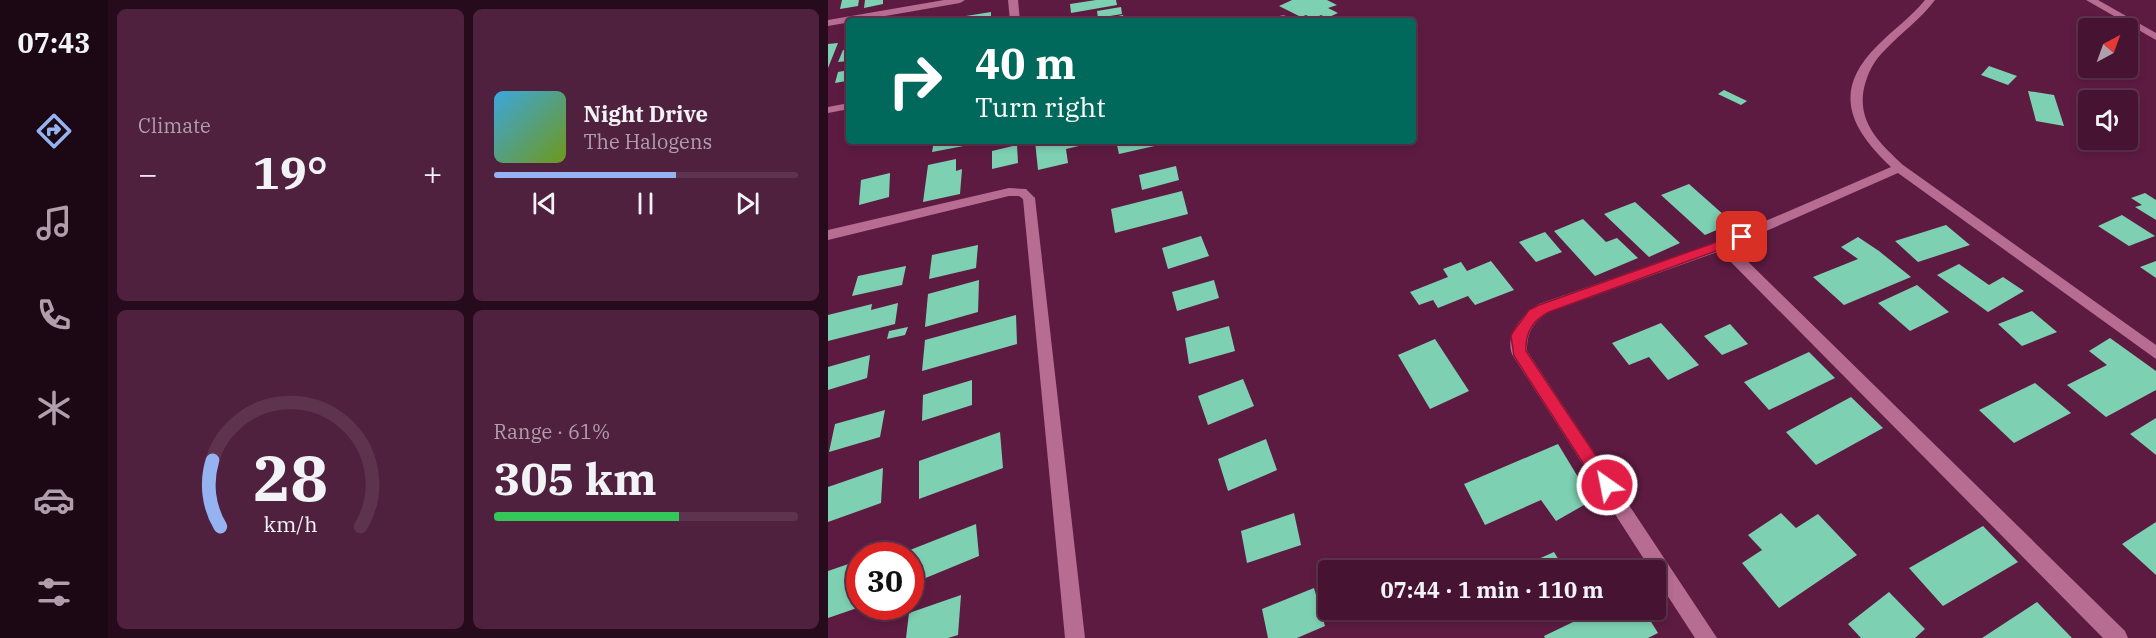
<!DOCTYPE html>
<meta charset="utf-8">
<style>
:root{--surface:#461432;--page:#50213e;--text:#f1f3f6;--muted:#b09eac;--line:#5e334d;--accent:#95b2f1}
body{margin:0;font-family:"IBM Plex Serif",serif;background:var(--page);color:var(--text);height:100vh;display:flex;flex-direction:column;font-size:22px;white-space:nowrap}
*{box-sizing:border-box;margin:0}
p{font-size:20px;color:var(--muted)}
.icon{flex:none;width:33px;height:33px;fill:none;stroke:currentColor;stroke-width:2;stroke-linecap:round;stroke-linejoin:round}
.map{position:relative;flex:1;overflow:hidden}
.panel{display:flex;flex-direction:column;gap:9px;padding:9px;background:#260b1c;width:720px}
.panel>*{flex:none}
.hud{position:absolute;left:18px;top:18px;width:570px;height:126px;border-radius:6px;box-shadow:0 3px 9px #0003,0 0 0 2px var(--line);background:#00695c;color:#fff;overflow:hidden}
.needle{width:39px;rotate:41deg}
.tools{position:absolute;left:1250px;top:18px;display:grid;gap:12px}
.tools a{display:grid;place-items:center;width:60px;height:60px;border-radius:6px;background:var(--surface);box-shadow:0 3px 9px #0003,0 0 0 2px var(--line);font-size:30px}
.speed{position:absolute;left:18px;top:542px;display:flex;gap:12px;font-size:30px;font-weight:700;text-align:center}
.speed>*{display:grid;place-content:center;width:78px;height:78px;border-radius:50%;background:var(--surface);box-shadow:0 3px 9px #0003,0 0 0 2px var(--line);line-height:1}
.speed .limit{border:9px solid #d22;background:#fff;color:#111}
.pin{position:absolute;display:grid;place-items:center;width:51px;height:51px;color:#fff;margin:-26px;border-radius:12px;box-shadow:0 3px 9px #0006}
.me{position:absolute;width:66px;margin:-33px;rotate:327deg;stroke-linejoin:round;filter:drop-shadow(0 0 4px #0008)}
.turn{display:flex;align-items:center;gap:21px;height:126px;padding:0 30px;font-size:27px}
.turn .icon{width:78px;height:78px;stroke-width:2.5}
.turn b{display:block;font-size:42px;line-height:51px}
.big{font-size:45px;font-weight:700;line-height:1.1}
.panel .tile{flex:1;display:flex;flex-direction:column;justify-content:center;gap:9px;min-width:0;padding:0 21px;border-radius:9px;background:var(--page)}
.panel .dial{align-items:center;gap:0}
.dial svg{height:156px;overflow:visible;fill:none;stroke:var(--line);stroke-width:7;stroke-linecap:round;text-anchor:middle}
.dial text{fill:var(--text);stroke:none}
.song{display:flex;align-items:center;gap:18px}
.cover{width:72px;height:72px;border-radius:9px;background:linear-gradient(135deg,hsl(200 70% 55%),hsl(80 70% 35%))}
.played{height:6px;border-radius:3px;background:linear-gradient(90deg,var(--accent) 60%,var(--line) 60%)}
.keys{display:flex;justify-content:space-around;direction:ltr}
.heat{display:flex;justify-content:space-between;align-items:center;font-size:33px;direction:ltr}
.charge{height:9px;border-radius:4px;background:linear-gradient(90deg,#34c759 61%,var(--line) 0)}
.panel .tiles{flex:1;display:grid;gap:9px;grid-template-columns:repeat(2,1fr)}
.trip{position:absolute;left:490px;top:560px;width:348px;height:60px;border-radius:6px;background:var(--surface);box-shadow:0 3px 9px #0003,0 0 0 2px var(--line);font-weight:700;line-height:60px;text-align:center}
main{display:flex;flex:1;min-height:0}
.tabs{display:flex;flex-direction:column;width:108px;justify-content:space-around;align-items:center;background:#1c0814;color:var(--muted)}
.tabs .icon{width:42px;height:42px}
.tabs .selected{color:var(--accent)}
.tabs b{font-size:27px;color:var(--text)}
.map>svg:first-child{display:block}
.building{fill:#7dd1b2}
.lines{fill:none;stroke-linecap:round;stroke-linejoin:round}
.minor{fill:#b76c92;fill-rule:evenodd}
.route{fill:#e11d48;stroke:#92132f;stroke-width:1.5}
</style>
<main>
<nav class="tabs">
<b>07:43</b>
<svg class="icon selected" aria-label="directions" viewBox="0 0 24 24"><path d="M12 3l9 9-9 9-9-9zM9 14v-3h6M13 9l2 2-2 2"/></svg>
<svg class="icon" aria-label="music" viewBox="0 0 24 24"><path d="M9 18V5l10-2v13"/><circle cx="6" cy="18" r="3"/><circle cx="16" cy="16" r="3"/></svg>
<svg class="icon" aria-label="phone" viewBox="0 0 24 24"><path d="M5 4h4l2 5-3 2q2 4 5 5l2-3 5 2v4C11 20 4 13 5 4z"/></svg>
<svg class="icon" aria-label="climate" viewBox="0 0 24 24"><path d="M12 3v18M4 7l16 10M4 17L20 7"/></svg>
<svg class="icon" aria-label="car" viewBox="0 0 24 24"><path d="M5 17H2v-5l4-1 3-4h7l3 4 3 1v5h-3M9 17h6M6 11h13"/><circle cx="7" cy="17" r="2"/><circle cx="17" cy="17" r="2"/></svg>
<svg class="icon" aria-label="filters" viewBox="0 0 24 24"><path d="M4 7h16M4 17h16"/><circle cx="9" cy="7" r="2"/><circle cx="15" cy="17" r="2"/></svg>
</nav>
<section class="panel">
<div class="tiles">
<div class="tile"><p>Climate</p>
<div class="heat"><a>−</a><b class="big">19°</b><a>+</a></div>
</div>
<div class="tile">
<div class="song"><i class="cover"></i><div><b>Night Drive</b><p>The Halogens</p></div></div>
<div class="played"></div>
<div class="keys"><svg class="icon" aria-label="previous" viewBox="0 0 24 24"><path d="M18 5L8 12l10 7zM5 5v14"/></svg><svg class="icon" aria-label="pause" viewBox="0 0 24 24"><path d="M8 5v14M16 5v14"/></svg><svg class="icon" aria-label="next" viewBox="0 0 24 24"><path d="M6 5l10 7-10 7zM19 5v14"/></svg></div>
</div>
<div class="tile dial"><svg viewBox="0 0 100 80">
<path d="M14 69A42 42 0 1 1 86 69"/>
<path d="M14 69A42 42 0 0 1 10 35" stroke="#95b2f1"/>
<text x="50" y="56" font-size="32" font-weight="700">28</text>
<text x="50" y="72" font-size="11">km/h</text>
</svg></div>
<div class="tile"><p>Range · 61%</p><b class="big">305 km</b><div class="charge"></div></div>
</div>
</section>
<div class="map">
<svg width="1328" height="638" viewBox="0 0 1328 638">
<rect width="100%" height="100%" fill="#5e1b42"/>
<g class="building">
<polygon points="14,0 31,0 30,6 12,9"/>
<polygon points="37,0 55,0 55,4 36,8"/>
<polygon points="268,0 288,0 289,5 243,13 242,4"/>
<polygon points="464,0 499,0 509,5 500,8 510,13 499,18 493,15 486,19 478,15 473,17 451,6"/>
<polygon points="293,7 294,14 270,18 269,11"/>
<polygon points="163,12 163,21 137,21 138,16"/>
<polygon points="295,15 297,21 270,21 270,20"/>
<polygon points="10,43 0,68 0,44"/>
<polygon points="21,49 21,61 10,62 15,50"/>
<polygon points="1161,66 1189,76 1180,85 1153,75"/>
<polygon points="21,70 18,81 7,83 10,72"/>
<polygon points="896,90 919,101 913,105 890,94"/>
<polygon points="1200,91 1226,95 1236,126 1208,121"/>
<polygon points="106,141 141,141 141,145 104,152"/>
<polygon points="207,141 268,141 268,142 238,149 240,163 210,170"/>
<polygon points="288,141 330,141 331,145 291,154"/>
<polygon points="189,145 190,163 164,169 164,151"/>
<polygon points="128,159 128,171 134,169 132,194 95,202 100,165"/>
<polygon points="348,166 351,180 314,190 311,175"/>
<polygon points="62,173 61,197 31,205 33,180"/>
<polygon points="861,184 905,223 877,235 833,195"/>
<polygon points="354,191 360,214 287,233 283,209"/>
<polygon points="1317,193 1328,200 1328,220 1307,207 1314,205 1303,198"/>
<polygon points="807,202 852,243 821,257 776,214"/>
<polygon points="1294,215 1327,236 1301,246 1270,226"/>
<polygon points="755,219 778,242 789,238 810,258 767,276 726,231"/>
<polygon points="1118,225 1142,245 1090,262 1067,241"/>
<polygon points="717,232 734,252 708,262 691,242"/>
<polygon points="373,236 381,256 340,269 334,248"/>
<polygon points="1030,237 1051,251 1083,277 1016,305 985,277 1030,259 1013,247"/>
<polygon points="150,245 148,268 101,279 104,255"/>
<polygon points="663,261 686,290 647,305 640,296 610,308 605,300 591,305 582,292 620,277 615,269 633,262 639,271"/>
<polygon points="1328,261 1328,278 1312,267"/>
<polygon points="1131,264 1161,285 1175,277 1196,291 1160,312 1109,275"/>
<polygon points="78,266 74,285 24,296 30,276"/>
<polygon points="151,280 150,312 97,327 100,294"/>
<polygon points="386,280 391,298 349,311 344,292"/>
<polygon points="1089,285 1121,312 1082,331 1050,303"/>
<polygon points="70,303 67,324 0,341 0,315 44,304 43,310"/>
<polygon points="1204,311 1229,332 1194,346 1170,324"/>
<polygon points="188,315 189,344 94,371 97,340"/>
<polygon points="833,323 871,365 840,380 821,357 801,365 784,343"/>
<polygon points="902,324 920,344 894,355 876,336"/>
<polygon points="401,326 407,351 361,364 357,338"/>
<polygon points="80,327 77,335 59,339 61,331"/>
<polygon points="1282,338 1328,371 1328,390 1278,417 1239,385 1279,365 1261,351"/>
<polygon points="607,339 641,391 602,409 570,355"/>
<polygon points="981,352 1007,378 941,410 916,382"/>
<polygon points="42,355 39,378 0,390 0,367"/>
<polygon points="415,379 426,406 380,425 370,396"/>
<polygon points="144,380 144,405 94,421 95,395"/>
<polygon points="1207,383 1243,413 1186,443 1151,410"/>
<polygon points="1023,397 1055,428 988,465 958,432"/>
<polygon points="57,410 52,437 1,452 7,424"/>
<polygon points="1328,418 1328,455 1302,434"/>
<polygon points="172,432 175,468 91,499 91,461"/>
<polygon points="438,439 449,470 400,491 390,459"/>
<polygon points="730,444 753,482 749,483 763,501 728,521 713,500 657,525 636,484"/>
<polygon points="55,468 53,503 0,522 0,487"/>
<polygon points="466,513 473,545 419,563 413,531"/>
<polygon points="953,513 968,528 990,514 1029,555 951,608 914,563 934,550 920,535"/>
<polygon points="1328,522 1328,575 1294,544"/>
<polygon points="148,524 151,556 83,584 82,550"/>
<polygon points="1155,526 1190,562 1115,606 1081,568"/>
<polygon points="726,552 737,570 686,570"/>
<polygon points="32,560 32,607 0,618 0,571"/>
<polygon points="486,588 497,626 469,638 440,638 434,609"/>
<polygon points="1061,592 1097,629 1087,638 1033,638 1020,624"/>
<polygon points="133,595 130,635 120,638 78,638 81,613"/>
<polygon points="1209,602 1244,638 1154,638"/>
<polygon points="772,609 815,609 830,633 820,638 717,638 716,636"/>
</g>
<g class="lines">
<g class="minor">
<polygon points="116,0 137,0 132,3 0,26 0,20"/>
<polygon points="180,0 190,0 192,21 182,21"/>
<path d="M1097,0H1107C1093,19 1074,32 1058,49C1046,60 1040,72 1036,88C1029,123 1052,143 1075,165L1328,345V359L1070,173L904,246L1297,631L1300,638H1275L892,251L721,312C705,322 699,332 699,351L889,638H867L828,578V570H823L685,356C675,336 695,314 711,304L889,242L1063,167C1022,128 1003,91 1050,45C1066,29 1083,17 1097,0Z"/>
<polygon points="1258,0 1270,0 1328,33 1328,40"/>
<polygon points="455,15 458,16 458,20 436,21"/>
<polygon points="21,103 21,109 0,113 0,107"/>
<polygon points="181,188 198,189 207,198 257,638 237,638 195,199 191,196 181,196 0,240 0,230"/>
</g>
</g>
<path class="route" d="M914,233L918,234L920,237L918,240L721,312C705,320 697,333 698,351L784,480L787,485L784,491L779,493L773,491L686,356L683,336L685,332L701,310L711,305Z"/>
</svg>
<div class="tools">
<a><svg class="needle" viewBox="-14 -14 28 28"><path d="M0-13l5 13h-10z" fill="#e53935"/><path d="M0 13l5-13h-10z" fill="#b09eac"/></svg></a>
<a><svg class="icon" aria-label="sound" viewBox="0 0 24 24"><path d="M4 9h4l5-4v14l-5-4H4zM17 9q2 3 0 6"/></svg></a>
</div>
<div class="speed"><div class="limit">30</div></div>
<div class="pin" style="left:914px;top:237px;background:#d93025"><svg class="icon" aria-label="arrive" viewBox="0 0 24 24"><path d="M6 21V4h12l-3 4 3 4H6"/></svg></div>
<svg class="me" style="left:779px;top:485px" viewBox="-20 -20 40 40"><circle r="17" fill="#e11d48" stroke="#fff" stroke-width="3"/><path d="M0-11L8 9 0 5-8 9z" fill="#fff"/></svg>
<div class="trip">07:44 · 1 min · 110 m</div>
<div class="hud">
<div class="turn"><svg class="icon" aria-label="right" viewBox="0 0 24 24"><path d="M7 20v-9h11M14 6l5 5-5 5"/></svg><div><b>40 m</b>Turn right</div></div>
</div>
</div>
</main>
